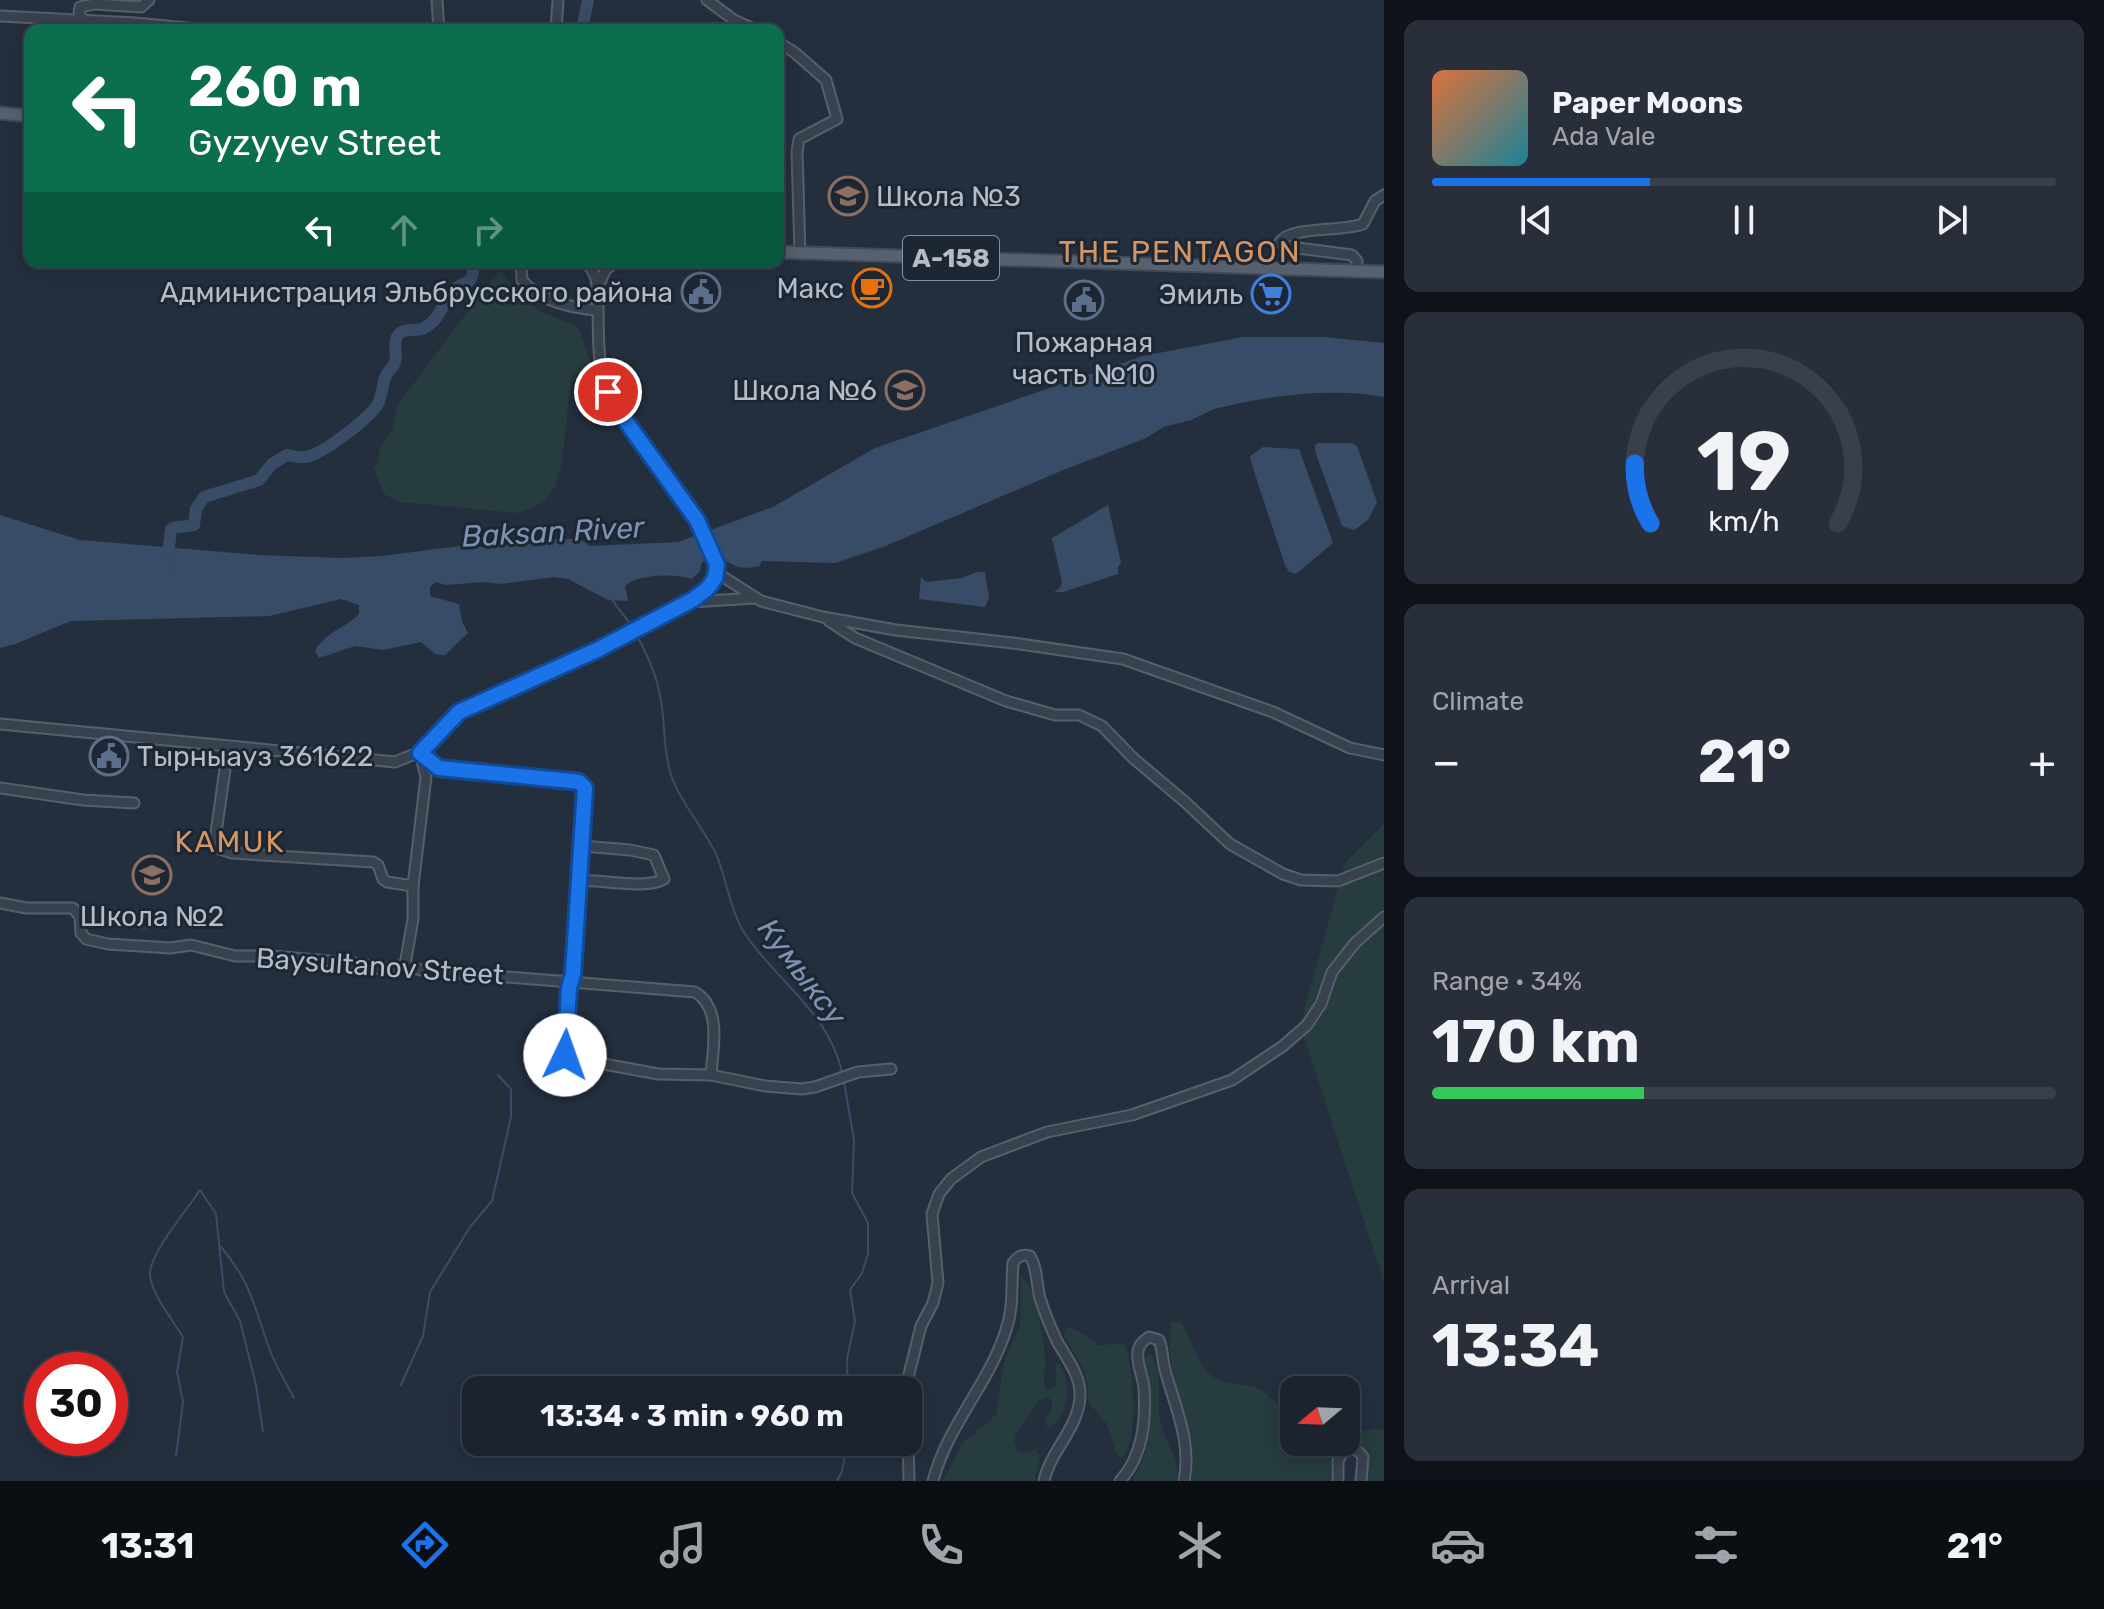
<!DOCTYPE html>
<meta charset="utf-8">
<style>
:root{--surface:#1b232e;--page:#282f3a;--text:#f1f3f6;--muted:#a0a4aa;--line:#39404a;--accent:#1a73e8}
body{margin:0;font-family:Rubik,sans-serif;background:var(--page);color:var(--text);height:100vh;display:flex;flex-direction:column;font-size:30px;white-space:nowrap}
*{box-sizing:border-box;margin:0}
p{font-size:26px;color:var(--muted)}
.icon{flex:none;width:44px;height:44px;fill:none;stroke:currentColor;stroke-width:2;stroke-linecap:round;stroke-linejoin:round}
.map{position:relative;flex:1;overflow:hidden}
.sheet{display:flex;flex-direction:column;gap:20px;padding:20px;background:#0f1319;width:720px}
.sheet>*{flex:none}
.top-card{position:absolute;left:24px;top:24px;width:760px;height:244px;border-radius:16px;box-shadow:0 4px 20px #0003,0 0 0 2px var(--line);background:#0b6e4f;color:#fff;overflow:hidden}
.needle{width:52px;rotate:251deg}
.tools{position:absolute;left:1280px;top:1376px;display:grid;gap:16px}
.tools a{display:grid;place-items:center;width:80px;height:80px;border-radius:16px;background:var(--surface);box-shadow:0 4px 20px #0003,0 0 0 2px var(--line);font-size:40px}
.speed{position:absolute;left:24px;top:1352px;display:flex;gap:16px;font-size:40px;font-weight:700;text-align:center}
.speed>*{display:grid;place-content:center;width:104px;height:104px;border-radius:50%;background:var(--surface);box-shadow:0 4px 20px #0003,0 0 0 2px var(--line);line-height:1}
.speed .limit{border:12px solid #d22;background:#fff;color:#111}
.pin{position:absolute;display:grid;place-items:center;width:68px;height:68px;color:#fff;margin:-34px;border:4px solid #fff;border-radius:50%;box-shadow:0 2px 8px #0007}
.me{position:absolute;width:88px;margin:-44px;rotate:3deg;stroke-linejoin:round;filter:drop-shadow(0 0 6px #0008)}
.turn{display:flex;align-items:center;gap:28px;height:168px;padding:0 32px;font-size:36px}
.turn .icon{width:104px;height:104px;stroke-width:2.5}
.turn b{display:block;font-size:56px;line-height:68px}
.lanes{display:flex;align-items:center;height:76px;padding:0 32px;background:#0003;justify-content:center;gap:40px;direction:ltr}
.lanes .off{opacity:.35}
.big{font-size:60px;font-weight:700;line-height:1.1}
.sheet .tile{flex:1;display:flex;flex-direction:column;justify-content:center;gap:12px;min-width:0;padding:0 28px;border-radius:16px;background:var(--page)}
.sheet .dial{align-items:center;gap:0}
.dial svg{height:208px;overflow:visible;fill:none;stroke:var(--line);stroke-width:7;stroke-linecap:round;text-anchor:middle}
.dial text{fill:var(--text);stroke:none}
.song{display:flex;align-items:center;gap:24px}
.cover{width:96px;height:96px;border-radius:12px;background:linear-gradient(135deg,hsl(20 70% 55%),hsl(190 70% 35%))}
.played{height:8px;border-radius:4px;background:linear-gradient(90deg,var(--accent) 35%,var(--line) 35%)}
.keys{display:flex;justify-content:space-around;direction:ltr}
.heat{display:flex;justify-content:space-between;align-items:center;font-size:44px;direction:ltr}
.charge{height:12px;border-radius:6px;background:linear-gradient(90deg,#34c759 34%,var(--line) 0)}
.trip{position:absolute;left:462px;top:1376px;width:460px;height:80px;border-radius:16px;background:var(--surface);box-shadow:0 4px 20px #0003,0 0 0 2px var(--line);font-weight:700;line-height:80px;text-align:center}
.menu{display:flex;height:128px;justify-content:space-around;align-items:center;background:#0b0e12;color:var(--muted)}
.menu .icon{width:56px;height:56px}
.menu .on{color:var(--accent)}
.menu b{font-size:36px;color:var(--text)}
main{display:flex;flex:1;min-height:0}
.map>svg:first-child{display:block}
.green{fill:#263c3f}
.water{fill:#394c67}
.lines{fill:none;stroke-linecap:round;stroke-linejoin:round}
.stream{stroke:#394c67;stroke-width:2}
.river{stroke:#394c67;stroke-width:12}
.minor-casing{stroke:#565f6c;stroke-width:13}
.major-casing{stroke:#414a57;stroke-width:15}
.minor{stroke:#38414e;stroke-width:9}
.major{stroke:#56606e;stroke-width:11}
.route-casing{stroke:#114b97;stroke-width:20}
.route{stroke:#1a73e8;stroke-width:14}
.labels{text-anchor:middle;stroke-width:6;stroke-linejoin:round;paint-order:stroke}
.shield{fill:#1d2633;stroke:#878f9c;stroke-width:2}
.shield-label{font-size:26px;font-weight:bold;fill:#b4bcc9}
.poi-label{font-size:28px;fill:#b4bcc9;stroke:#1d2633;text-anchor:end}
.street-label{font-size:28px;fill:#b4bcc9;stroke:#1d2633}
.neighbourhood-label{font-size:30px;letter-spacing:2px;fill:#d59563;stroke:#1d2633}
.water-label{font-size:30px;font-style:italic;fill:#7c92b1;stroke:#1d2633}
</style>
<main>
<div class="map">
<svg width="1384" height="1481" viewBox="0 0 1384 1481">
<rect width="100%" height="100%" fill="#242f3e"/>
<g class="green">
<path d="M499,270C510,279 513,291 524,301C540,313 561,319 578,327L593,369L572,375L561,467L555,487L542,503L519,513L399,502L384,494L373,467L377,464C380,441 385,444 393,426C396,421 396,412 397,406Z"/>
<polygon points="1384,824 1384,1282 1300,1025 1345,863"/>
<polygon points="110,907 151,911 149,931 108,927"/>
<path d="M1021,1277C1037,1284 1043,1339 1045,1356C1046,1367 1042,1378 1046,1389L1050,1391L1056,1385V1363L1060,1364C1072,1384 1070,1417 1048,1429L1045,1420L1051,1411L1052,1401L1048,1397L1039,1400C1031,1416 1018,1424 1014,1442L1018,1451L1027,1453L1036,1449L1040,1457L1034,1481H943L962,1444L996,1415L1004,1362L1020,1325Z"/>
<path d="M1180,1321C1194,1339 1195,1367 1217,1379C1229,1385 1242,1383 1254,1387C1264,1389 1272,1399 1280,1405L1294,1402V1442H1335L1332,1445L1330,1481H1190C1190,1466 1190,1451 1188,1436C1181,1398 1165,1362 1171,1323Z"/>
<path d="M1067,1326L1084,1334L1099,1346L1118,1343L1126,1347C1133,1370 1139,1435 1124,1456L1120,1457L1117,1454L1107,1424L1089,1403L1087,1382L1082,1367L1064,1335Z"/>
<path d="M1148,1353C1163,1364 1158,1397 1159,1414C1161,1438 1180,1456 1177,1481H1132L1145,1454V1363Z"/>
<polygon points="1346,1417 1364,1431 1378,1428 1384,1431 1384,1481 1363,1481 1367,1457 1358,1440 1346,1439"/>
</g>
<g class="water">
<path d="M1243,337H1323L1384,343V397C1332,387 1265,396 1214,409L1191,420L1164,427L1146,438L1061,471L883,547L835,563L762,561L759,566C754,567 749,568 744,568C725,565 726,553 702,562L700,571L692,579C677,573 636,574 625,586L628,601L608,600L568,579L554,577L500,584L485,582L446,585L436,582L430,587V596L459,604L462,621L468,633L445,655L435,654L421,642L383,650L355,646L319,658L315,650C330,629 343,630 359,614V605L341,599L269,616L71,621L15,644L0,648V515L80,540L258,555L342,558L382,556L460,546L485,547L561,539H580L590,546L678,542L773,507L875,448L1143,356Z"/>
<polygon points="1318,443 1352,443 1357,446 1377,502 1368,520 1354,530 1342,526 1315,451 1315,445"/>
<polygon points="1263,447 1299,449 1333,543 1296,574 1289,572 1285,565 1252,465 1250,456"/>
<polygon points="1108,505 1121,563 1118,567 1118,574 1063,592 1054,592 1060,588 1062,582 1052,538"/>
<polygon points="977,572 985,572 989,598 985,607 919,599 921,577 926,582 962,578"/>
</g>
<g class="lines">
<g class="stream">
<path d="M612,599C618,610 627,617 633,629"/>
<path d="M636,634C646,652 655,671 659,691C666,718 662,748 671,775C679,800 704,829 716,854C727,879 728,904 742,929C773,979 828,1010 842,1072"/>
<polyline points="844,1082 854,1140 852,1193 868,1223 868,1254 862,1273 850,1290 855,1321 847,1359 848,1390"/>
<path d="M220,1246C252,1282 255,1311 271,1353C277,1368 286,1383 294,1398"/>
<polyline points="401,1385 423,1336 430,1292 470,1227 492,1201 511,1117 511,1089 498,1075"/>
<path d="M176,1456L183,1402L177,1372L183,1337C173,1321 152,1294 150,1276C148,1255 187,1210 200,1190L216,1214L224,1292L240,1321L256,1385L263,1431"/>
<polyline points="837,1481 842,1471 848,1442"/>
</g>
<g class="river">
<polyline points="582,30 588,0"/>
<path d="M167,564L171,529C179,525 186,528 194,525L196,509L204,497L259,480L272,464L287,455C293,456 299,458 305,457C322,455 365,421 376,407C382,399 382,387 385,378C387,371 393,368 395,362C398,353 391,341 400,333C407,328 417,332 424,328C447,316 440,291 470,281L473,273V262"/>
</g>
<defs>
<g id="minor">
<polyline points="437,0 439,30"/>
<polyline points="707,0 734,20 756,30"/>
<polyline points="0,16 135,23 209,30"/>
<polyline points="84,21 79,13 80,7 95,4 141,7 149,0"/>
<polyline points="556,30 558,0"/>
<polyline points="778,42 794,52 826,80 837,119 799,139 797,152 800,253"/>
<path d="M521,262L522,280C537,300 572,308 596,310"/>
<path d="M1357,271V261L1352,255L1290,247L1280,242C1290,226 1342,232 1363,224L1375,201L1384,195"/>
<polyline points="597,289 605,271 615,262"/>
<polyline points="717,573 761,601 823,617 896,630 1013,643 1123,659 1273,712 1350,748 1384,755"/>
<polyline points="691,602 755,598"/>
<polyline points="829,621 855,638 1006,701 1055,715 1079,715 1102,726 1133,758 1184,801 1230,844 1283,874 1301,880 1338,881 1384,863"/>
<path d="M0,724L395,762L427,749L459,712L584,657L694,599L708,588L717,573C716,524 643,445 614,405C591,365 602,321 596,278L591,268L583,262"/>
<polyline points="228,748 214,847 232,853 373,862 378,865 383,879 387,882 413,886"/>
<path d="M420,753L439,768L571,781L579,782L585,788L573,974C570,1000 559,1031 566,1057L658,1074L711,1075L765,1086L802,1089L815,1087L858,1072L891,1069"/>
<polyline points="0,788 83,800 134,803"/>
<path d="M579,881C602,879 645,890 664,879L654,855L630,850L582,846"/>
<path d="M0,903L26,908H73L80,917L81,933L86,939L108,944L170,948L191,945L235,956H272L363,964L380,969L405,965L421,970L695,992C722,1008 713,1048 711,1075"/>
<polyline points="405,965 413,919 413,886 426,777 420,753"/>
<polyline points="905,1390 921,1326 933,1303 938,1283 932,1214 939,1194 951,1179 981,1157 1047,1132 1132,1115 1232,1080 1283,1046 1307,1025 1321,1004 1332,972 1355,943 1384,917"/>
<polyline points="908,1436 909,1481"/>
<path d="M933,1481C947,1426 989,1384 1006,1330C1014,1307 1011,1286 1013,1263C1018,1256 1022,1254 1030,1256C1038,1269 1036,1284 1040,1298C1044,1311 1050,1326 1056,1339C1065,1357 1081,1374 1080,1396C1079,1428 1050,1451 1044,1481"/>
<path d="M1120,1481C1143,1456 1146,1421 1144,1388C1143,1376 1136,1363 1138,1351C1139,1344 1144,1340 1149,1337L1159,1340C1163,1350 1162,1359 1165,1370C1175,1407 1192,1442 1184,1481"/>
<path d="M1338,1481V1461L1343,1452C1352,1447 1358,1449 1363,1457L1361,1481"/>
</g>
<g id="major">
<polyline points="0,113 30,116"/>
<polyline points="778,252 1384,272"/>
</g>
</defs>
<use href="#minor" class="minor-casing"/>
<use href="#major" class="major-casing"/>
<use href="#minor" class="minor"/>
<use href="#major" class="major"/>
</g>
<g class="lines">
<defs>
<polyline id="route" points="565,1055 569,988 573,974 585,788 579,782 571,781 439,768 420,753 459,712 599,649 694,599 708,588 715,578 717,565 697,520 625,420 608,392"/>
</defs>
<use href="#route" class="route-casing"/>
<use href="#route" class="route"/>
</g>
<defs>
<symbol id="school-ring" viewBox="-11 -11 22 22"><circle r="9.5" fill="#1d2633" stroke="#8d6e63" stroke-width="1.5"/><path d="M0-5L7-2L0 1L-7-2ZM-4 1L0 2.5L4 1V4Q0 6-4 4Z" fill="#8d6e63"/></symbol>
<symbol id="cafe-ring" viewBox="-11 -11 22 22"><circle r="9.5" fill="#1d2633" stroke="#e8710a" stroke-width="1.5"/><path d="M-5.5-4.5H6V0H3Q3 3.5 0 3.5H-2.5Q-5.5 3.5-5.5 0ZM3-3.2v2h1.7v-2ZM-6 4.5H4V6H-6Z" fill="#e8710a"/></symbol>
<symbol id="civic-ring" viewBox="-11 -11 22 22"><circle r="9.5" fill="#1d2633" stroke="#5c6f8a" stroke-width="1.5"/><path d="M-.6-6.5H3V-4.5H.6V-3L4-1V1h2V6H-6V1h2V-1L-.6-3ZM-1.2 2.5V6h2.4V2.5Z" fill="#5c6f8a"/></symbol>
<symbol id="supermarket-ring" viewBox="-11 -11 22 22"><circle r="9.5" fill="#1d2633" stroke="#3f7fe0" stroke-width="1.5"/><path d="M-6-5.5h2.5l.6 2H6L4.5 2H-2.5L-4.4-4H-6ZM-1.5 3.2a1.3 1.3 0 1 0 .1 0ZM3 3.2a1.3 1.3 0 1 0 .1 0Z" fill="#3f7fe0"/></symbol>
</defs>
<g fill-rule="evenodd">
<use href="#school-ring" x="826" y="174" width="44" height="44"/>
<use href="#cafe-ring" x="850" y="266" width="44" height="44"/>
<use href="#civic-ring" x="679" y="270" width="44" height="44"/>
<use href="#supermarket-ring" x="1249" y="272" width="44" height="44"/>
<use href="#civic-ring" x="1062" y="278" width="44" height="44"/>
<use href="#school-ring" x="883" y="368" width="44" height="44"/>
<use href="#civic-ring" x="87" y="734" width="44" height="44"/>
<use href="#school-ring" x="130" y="853" width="44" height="44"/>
</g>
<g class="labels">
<rect class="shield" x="903" y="236" width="96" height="44" rx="6"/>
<g class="shield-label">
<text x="951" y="267">А-158</text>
</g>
<g class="poi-label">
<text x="876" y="206" text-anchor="start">Школа №3</text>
<text x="844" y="298">Макс</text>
<text x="673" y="302">Администрация Эльбрусского района</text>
<text x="1243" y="304">Эмиль</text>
<text x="1084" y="352" text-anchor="middle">Пожарная<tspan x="1084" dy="32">часть №10</tspan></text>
<text x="877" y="400">Школа №6</text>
<text x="137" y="766" text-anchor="start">Тырныауз 361622</text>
<text x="152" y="926" text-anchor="middle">Школа №2</text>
</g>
<g class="street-label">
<text transform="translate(380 966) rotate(4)" y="10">Baysultanov Street</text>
</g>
<g class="neighbourhood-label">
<text x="1180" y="262">THE PENTAGON</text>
<text x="230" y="852">KAMUK</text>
</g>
<g class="water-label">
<text transform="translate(553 532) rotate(-3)" y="10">Baksan River</text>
<text transform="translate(802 972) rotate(53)" y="10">Кумыксу</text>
</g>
</g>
</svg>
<div class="tools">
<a><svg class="needle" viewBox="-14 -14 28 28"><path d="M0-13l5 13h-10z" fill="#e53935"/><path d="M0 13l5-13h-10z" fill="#a0a4aa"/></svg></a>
</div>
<div class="speed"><div class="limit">30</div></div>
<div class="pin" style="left:608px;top:392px;background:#d93025"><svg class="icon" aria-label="arrive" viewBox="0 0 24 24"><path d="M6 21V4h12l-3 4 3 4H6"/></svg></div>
<svg class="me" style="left:565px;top:1055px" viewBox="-20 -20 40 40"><circle r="19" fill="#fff"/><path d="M0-13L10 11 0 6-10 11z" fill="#1a73e8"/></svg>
<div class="trip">13:34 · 3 min · 960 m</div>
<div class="top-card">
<div class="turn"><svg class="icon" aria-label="left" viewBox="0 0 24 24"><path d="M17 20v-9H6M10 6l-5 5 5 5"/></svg><div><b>260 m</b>Gyzyyev Street</div></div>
<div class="lanes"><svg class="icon" aria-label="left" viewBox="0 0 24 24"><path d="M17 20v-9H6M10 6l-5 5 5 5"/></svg><svg class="icon off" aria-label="ahead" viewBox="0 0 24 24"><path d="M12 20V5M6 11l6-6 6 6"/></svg><svg class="icon off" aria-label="right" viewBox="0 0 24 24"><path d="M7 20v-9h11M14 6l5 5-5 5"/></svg></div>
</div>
</div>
<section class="sheet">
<div class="tile">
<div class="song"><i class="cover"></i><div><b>Paper Moons</b><p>Ada Vale</p></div></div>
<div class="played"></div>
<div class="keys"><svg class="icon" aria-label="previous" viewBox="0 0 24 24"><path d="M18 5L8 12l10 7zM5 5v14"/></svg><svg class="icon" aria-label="pause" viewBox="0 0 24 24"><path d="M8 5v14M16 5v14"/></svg><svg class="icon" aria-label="next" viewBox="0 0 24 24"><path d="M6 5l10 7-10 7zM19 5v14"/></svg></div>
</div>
<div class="tile dial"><svg viewBox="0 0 100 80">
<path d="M14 69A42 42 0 1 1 86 69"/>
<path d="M14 69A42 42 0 0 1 8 46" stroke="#1a73e8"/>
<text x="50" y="56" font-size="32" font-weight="700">19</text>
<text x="50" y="72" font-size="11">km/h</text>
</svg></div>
<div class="tile"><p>Climate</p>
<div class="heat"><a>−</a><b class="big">21°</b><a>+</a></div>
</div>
<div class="tile"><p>Range · 34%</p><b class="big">170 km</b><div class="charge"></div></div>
<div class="tile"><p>Arrival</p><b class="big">13:34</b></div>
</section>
</main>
<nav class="menu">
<b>13:31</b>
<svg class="icon on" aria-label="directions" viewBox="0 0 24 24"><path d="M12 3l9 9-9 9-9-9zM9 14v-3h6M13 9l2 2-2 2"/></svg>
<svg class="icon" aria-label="music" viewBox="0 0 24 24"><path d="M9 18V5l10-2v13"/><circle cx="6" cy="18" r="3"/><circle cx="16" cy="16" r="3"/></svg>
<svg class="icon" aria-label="phone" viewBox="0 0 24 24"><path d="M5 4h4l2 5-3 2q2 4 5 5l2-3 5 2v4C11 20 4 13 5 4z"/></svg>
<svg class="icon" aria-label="climate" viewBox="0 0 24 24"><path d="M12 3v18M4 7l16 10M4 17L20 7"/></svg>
<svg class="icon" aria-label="car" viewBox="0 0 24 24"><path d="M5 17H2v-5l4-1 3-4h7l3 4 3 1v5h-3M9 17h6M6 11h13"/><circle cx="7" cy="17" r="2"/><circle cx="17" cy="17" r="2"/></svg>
<svg class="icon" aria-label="filters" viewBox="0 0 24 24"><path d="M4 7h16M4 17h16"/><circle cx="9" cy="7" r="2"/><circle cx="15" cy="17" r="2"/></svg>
<b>21°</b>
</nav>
